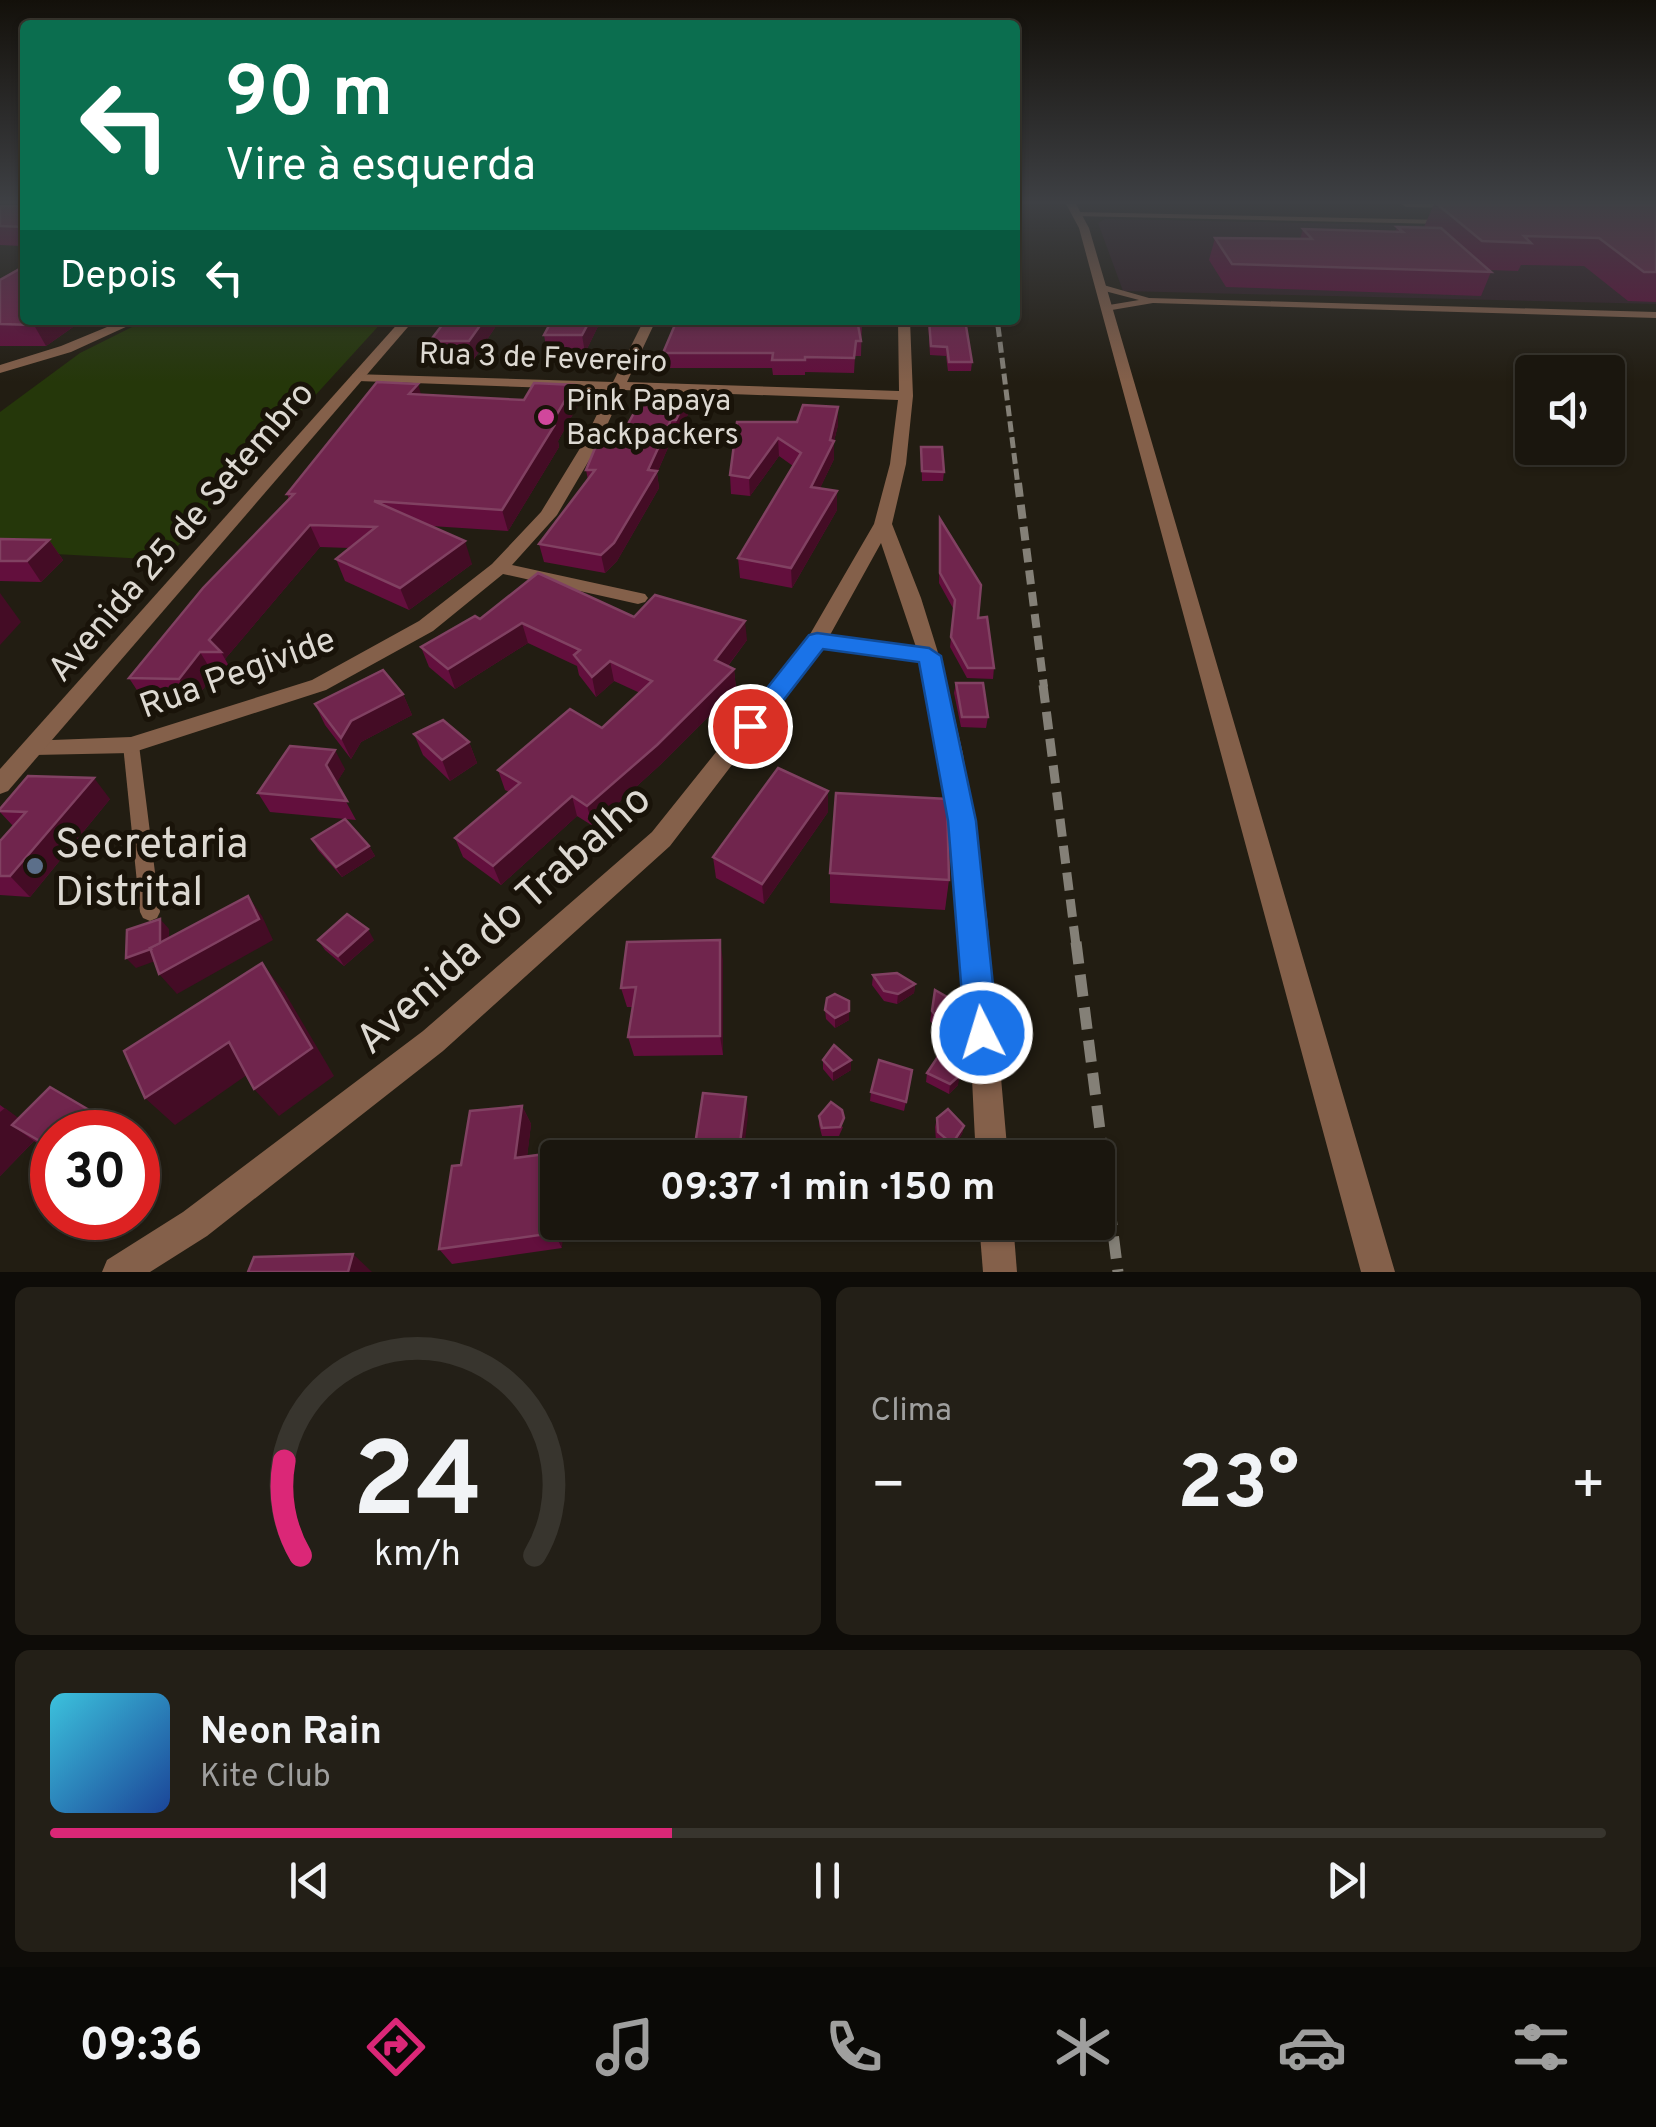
<!DOCTYPE html>
<html lang="pt">
<meta charset="utf-8">
<style>
:root{--surface:#1a160e;--page:#231f17;--text:#f1f3f6;--muted:#9f9f9e;--line:#38352e;--accent:#db2777}
body{margin:0;font-family:Overpass,sans-serif;background:var(--page);color:var(--text);height:100vh;display:flex;flex-direction:column;font-size:38px;white-space:nowrap}
*{box-sizing:border-box;margin:0}
p{font-size:32px;color:var(--muted)}
.icon{flex:none;width:55px;height:55px;fill:none;stroke:currentColor;stroke-width:2;stroke-linecap:round;stroke-linejoin:round}
.map{position:relative;height:1272px;overflow:hidden}
.side{display:flex;flex-direction:column;gap:15px;padding:15px;background:#0e0c08;flex:1}
.side>*{flex:none}
.guide{position:absolute;left:20px;top:20px;width:1000px;height:305px;border-radius:10px;box-shadow:0 2px 8px #0004,0 0 0 2px var(--line);background:#0b6e4f;color:#fff;overflow:hidden}
.controls{position:absolute;left:1515px;top:355px;display:grid;gap:20px}
.controls a{display:grid;place-items:center;width:110px;height:110px;border-radius:10px;background:var(--surface);box-shadow:0 2px 8px #0004,0 0 0 2px var(--line);font-size:50px}
.speed{position:absolute;left:30px;top:1110px;display:flex;gap:20px;font-size:50px;font-weight:700;text-align:center}
.speed>*{display:grid;place-content:center;width:130px;height:130px;border-radius:50%;background:var(--surface);box-shadow:0 2px 8px #0004,0 0 0 2px var(--line);line-height:1}
.speed .limit{border:15px solid #d22;background:#fff;color:#111}
.pin{position:absolute;display:grid;place-items:center;width:85px;height:85px;color:#fff;margin:-42px;border:5px solid #fff;border-radius:50%;box-shadow:0 2px 10px #0007}
.me{position:absolute;width:110px;margin:-55px;rotate:355deg;stroke-linejoin:round;filter:drop-shadow(0 0 8px #0008)}
.turn{display:flex;align-items:center;gap:35px;height:210px;padding:0 40px;font-size:45px}
.turn .icon{width:130px;height:130px;stroke-width:2.5}
.turn b{display:block;font-size:70px;line-height:85px}
.then{display:flex;align-items:center;height:95px;padding:0 40px;background:#0003;gap:20px;font-size:38px}
.big{font-size:75px;font-weight:700;line-height:1.1}
.side .widget{flex:1;display:flex;flex-direction:column;justify-content:center;gap:15px;min-width:0;padding:0 35px;border-radius:15px;background:var(--page)}
.side .dial{align-items:center;gap:0}
.dial svg{height:260px;overflow:visible;fill:none;stroke:var(--line);stroke-width:7;stroke-linecap:round;text-anchor:middle}
.dial text{fill:var(--text);stroke:none}
.song{display:flex;align-items:center;gap:30px}
.cover{width:120px;height:120px;border-radius:15px;background:linear-gradient(135deg,hsl(190 70% 55%),hsl(220 70% 35%))}
.played{height:10px;border-radius:5px;background:linear-gradient(90deg,var(--accent) 40%,var(--line) 40%)}
.keys{display:flex;justify-content:space-around;direction:ltr}
.heat{display:flex;justify-content:space-between;align-items:center;font-size:55px;direction:ltr}
.side .tiles{flex:1;display:grid;gap:15px;grid-template-columns:1fr 1fr}
.widget:last-child{grid-column:span 2}
.trip{position:absolute;left:540px;top:1140px;width:575px;height:100px;border-radius:10px;background:var(--surface);box-shadow:0 2px 8px #0004,0 0 0 2px var(--line);font-weight:700;line-height:100px;text-align:center}
.dock{display:flex;height:160px;justify-content:space-around;align-items:center;background:#0a0906;color:var(--muted)}
.dock .icon{width:70px;height:70px}
.dock .on{color:var(--accent)}
.dock b{font-size:45px;color:var(--text)}
.map>svg:first-child{display:block}
.industrial{fill:#311e24}
.green{fill:#25370a}
.lines{fill:none;stroke-linecap:round;stroke-linejoin:round}
.service{fill:#84604a;fill-rule:evenodd}
.minor{fill:#84604a;fill-rule:evenodd}
.tertiary{fill:#84604a;fill-rule:evenodd}
.rail-far4{stroke:#848077;stroke-width:4;stroke-dasharray:9 4;stroke-linecap:butt}
.rail-far3{stroke:#848077;stroke-width:5;stroke-dasharray:11 5;stroke-linecap:butt}
.rail-far2{stroke:#848077;stroke-width:8;stroke-dasharray:14 8;stroke-linecap:butt}
.rail-far1{stroke:#848077;stroke-width:9;stroke-dasharray:18 9;stroke-linecap:butt}
.rail{stroke:#848077;stroke-width:11;stroke-dasharray:22 11;stroke-linecap:butt}
.wall{fill:#630f3d}
.shaded-wall{fill:#440c25}
.building{fill:#70254d;stroke:#814162;stroke-width:2.5}
.route{fill:#1a73e8;stroke:#114b97;stroke-width:2.5}
.hotel-dot{fill:#d1479c;stroke:#191309;stroke-width:4}
.service-dot{fill:#5c6f8a;stroke:#191309;stroke-width:4}
.labels{text-anchor:middle;stroke-width:10;stroke-linejoin:round;paint-order:stroke}
.far-street-label{font-size:30px;fill:#ddd9d2;stroke:#191309}
.far-poi-label{font-size:30px;fill:#ddd9d2;stroke:#191309;text-anchor:start}
.street-label{font-size:35px;fill:#ddd9d2;stroke:#191309}
.near-poi-label{font-size:42px;fill:#ddd9d2;stroke:#191309;text-anchor:start}
.near-street-label{font-size:42px;fill:#ddd9d2;stroke:#191309}
</style>
<div class="map">
<svg width="1656" height="1272" viewBox="0 0 1656 1272">
<rect width="100%" height="100%" fill="#221d12"/>
<polygon class="industrial" points="1105,219 1656,230 1656,304 1123,291 1098,223"/>
<polygon class="green" points="146,320 384,320 165,560 0,551 0,412 80,353"/>
<g class="lines">
<g class="service">
<polygon points="1077,212 1443,220 1447,222 1443,224 1074,216 1073,214"/>
<polygon points="1100,284 1149,298 1656,312 1656,318 1153,303 1106,311 1101,308 1103,306 1139,300 1097,289 1095,287"/>
<polygon points="131,739 137,741 139,745 160,912 157,918 150,921 143,918 140,912 123,745 125,741"/>
</g>
<g class="minor">
<polygon points="1066,204 1076,204 1089,228 1395,1272 1361,1272 1079,228"/>
<polygon points="1401,204 1463,204 1464,205 1459,208 1406,207"/>
<polygon points="124,320 141,320 71,352 0,373 0,365 61,346"/>
<path d="M644,320H656L627,382L899,391L898,320H910L913,396L906,464L892,524L921,598L945,675L963,754L987,917L1008,1158H976C967,993 965,821 920,662L822,647L670,846L443,1051L207,1236L150,1272H102L107,1260L183,1212L423,1031L652,832L809,636L874,524L890,464L898,400L623,390L598,445L557,515L512,565L645,594L648,598L645,602L638,604L503,574L433,631L326,690L131,753L34,755L26,753L23,747L26,741L131,737L312,680L419,621L492,564L541,512L582,445L609,390L358,381L351,377L353,374L613,382ZM881,543L916,647L830,635Z"/>
<polygon points="979,1222 1013,1222 1017,1272 983,1272"/>
</g>
<polygon class="tertiary" points="401,320 414,320 8,791 0,794 0,769"/>
<polyline class="rail-far4" points="997,320 998,328"/>
<polyline class="rail-far3" points="998,326 1018,486"/>
<polyline class="rail-far2" points="1018,483 1044,687"/>
<polyline class="rail-far1" points="1043,685 1076,945"/>
<polyline class="rail" points="1076,942 1118,1272"/>
</g>
<g class="wall">
<polygon points="1434,204 1656,204 1656,302 1628,301 1584,266 1521,265 1518,271 1489,270 1491,272 1481,296 1226,287 1209,260 1215,238 1300,239 1303,229 1395,232 1397,227 1424,227"/>
<polygon points="0,206 25,206 25,252 22,246 0,245"/>
<polygon points="0,280 83,320 46,346 0,346"/>
<polygon points="446,320 500,320 474,359 435,358 430,341"/>
<polygon points="552,320 601,320 585,353 547,352 544,335"/>
<polygon points="862,320 861,356 855,356 854,373 805,372 805,375 773,375 772,368 665,368 663,353"/>
<polygon points="928,320 965,320 972,362 971,371 948,371 946,356 930,355"/>
<polygon points="421,394 578,405 558,441 559,447 508,531 431,526 472,564 409,610 345,581 336,559 349,548 320,547 225,659 234,675 214,675 193,702 144,701 129,678 289,499 287,494"/>
<polygon points="644,395 688,414 678,437 673,436 657,473 659,488 617,561 605,573 544,562 539,544 588,480 586,470 619,440"/>
<polygon points="737,422 838,425 834,441 834,459 820,488 837,510 792,588 740,578 738,558 793,466 779,456 750,496 731,494 730,475"/>
<polygon points="921,447 944,472 943,481 922,481"/>
<polygon points="940,519 978,618 994,668 993,679 967,678 950,647 954,610 939,583"/>
<polygon points="0,539 49,540 63,560 41,582 0,581"/>
<polygon points="634,617 747,640 728,666 734,669 736,689 660,765 593,826 577,816 501,885 463,857 455,838 509,792 505,790 498,770 602,728 640,693 614,681 596,697 579,675 577,666 528,643 455,689 429,667 421,647 480,619"/>
<polygon points="956,683 988,717 986,728 961,727 954,693"/>
<polygon points="403,694 412,715 361,742 351,759 325,725 315,704"/>
<polygon points="414,734 469,742 477,763 450,781 423,755"/>
<polygon points="345,769 336,783 356,820 345,819 369,846 375,856 342,877 318,850 312,839 345,819 270,812 258,793"/>
<polygon points="110,799 30,897 0,895 0,841 13,826 0,812 0,809"/>
<polygon points="828,812 764,904 716,878 713,857"/>
<polygon points="830,873 949,880 945,910 830,903"/>
<polygon points="318,940 374,940 344,966 325,950"/>
<polygon points="723,960 723,1055 634,1056 628,1037 633,1007 627,1007 621,988"/>
<polygon points="873,975 915,984 914,993 897,1004 884,1001 872,985"/>
<polygon points="935,990 960,1018 959,1027 945,1039 930,1021"/>
<polygon points="825,1010 849,1020 835,1028 826,1019"/>
<polygon points="823,1060 851,1070 833,1081 823,1069"/>
<polygon points="927,1073 958,1085 949,1094 926,1082"/>
<polygon points="911,1079 904,1111 870,1101 871,1092"/>
<polygon points="0,1105 19,1119 111,1128 52,1132 52,1152 34,1141 0,1176"/>
<polygon points="522,1106 531,1124 527,1156 562,1248 452,1264 439,1249 461,1165"/>
<polygon points="819,1116 843,1127 839,1136 822,1136 819,1125"/>
<polygon points="937,1118 964,1126 962,1134 950,1152 936,1141 935,1127"/>
<polygon points="874,1222 898,1222 895,1234 885,1237 874,1225"/>
</g>
<g class="shaded-wall">
<polygon points="41,320 83,320 46,346 34,325"/>
<polygon points="484,320 500,320 474,359 469,341"/>
<polygon points="590,320 601,320 585,353 582,335"/>
<polygon points="418,384 424,404 409,394"/>
<polygon points="574,385 578,405 558,441 559,447 508,531 502,510"/>
<polygon points="687,397 688,414 678,437 676,420"/>
<polygon points="838,407 838,425 834,441 834,459 812,505 811,487 830,440"/>
<polygon points="671,420 673,436 657,473 659,488 617,561 605,573 601,555 648,470"/>
<polygon points="778,438 779,456 750,496 749,478"/>
<polygon points="837,491 837,510 792,588 791,568"/>
<polygon points="310,525 320,547 225,659 221,652 209,640"/>
<polygon points="49,540 63,560 41,582 27,561"/>
<polygon points="465,541 472,564 409,610 400,588"/>
<polygon points="0,593 21,622 0,645"/>
<polygon points="745,621 747,640 717,680 715,660"/>
<polygon points="522,623 528,643 455,689 448,669"/>
<polygon points="200,652 214,675 193,702 179,679"/>
<polygon points="610,661 614,681 596,697 592,677"/>
<polygon points="734,669 736,689 660,765 593,826 587,806"/>
<polygon points="403,694 412,715 361,742 351,759 341,738 351,721"/>
<polygon points="469,742 477,763 450,781 442,760"/>
<polygon points="335,750 345,769 336,784 326,765"/>
<polygon points="94,778 110,799 30,897 10,876"/>
<polygon points="828,791 828,812 764,904 762,884"/>
<polygon points="572,796 577,816 501,885 493,866"/>
<polygon points="369,846 375,856 342,877 336,867"/>
<polygon points="248,896 262,916 273,940 177,994 159,974"/>
<polygon points="160,919 169,929 169,956 136,968 126,958"/>
<polygon points="368,929 374,940 344,966 338,956"/>
<polygon points="720,940 723,960 723,1055 720,1036"/>
<polygon points="262,963 285,993 334,1076 279,1116 254,1089"/>
<polygon points="915,984 914,993 897,1004 898,994"/>
<polygon points="849,1011 849,1020 835,1028 835,1018"/>
<polygon points="960,1018 959,1027 945,1039 946,1029"/>
<polygon points="229,1042 254,1070 175,1125 145,1098"/>
<polygon points="851,1060 851,1070 833,1081 833,1071"/>
<polygon points="960,1075 958,1085 949,1094 950,1084"/>
<polygon points="746,1097 748,1115 743,1158 738,1158"/>
<polygon points="522,1106 531,1124 525,1175 515,1158"/>
<polygon points="5,1108 41,1135 12,1125 34,1141 0,1176 0,1112"/>
<polygon points="89,1110 111,1128 106,1132 68,1132"/>
<polygon points="964,1126 962,1134 950,1152 952,1144"/>
<polygon points="558,1181 558,1222 564,1222 562,1248 554,1233"/>
<polygon points="897,1222 898,1222 895,1234 885,1237 886,1229"/>
<polygon points="353,1254 372,1272 348,1272"/>
</g>
<g class="building">
<polygon points="1437,204 1656,205 1656,272 1644,272 1599,238 1524,236 1531,243 1482,241"/>
<polygon points="0,206 25,206 25,227 0,226"/>
<polygon points="1397,227 1441,228 1491,272 1232,264 1215,238 1312,239 1303,229 1403,232"/>
<polygon points="25,266 25,320 41,320 34,325 0,324 0,280"/>
<polygon points="446,320 484,320 469,341 430,341"/>
<polygon points="552,320 590,320 582,335 544,335"/>
<polygon points="677,320 862,320 862,325 858,325 861,341 856,341 854,358 805,357 805,360 772,360 773,353 663,353"/>
<polygon points="929,320 965,320 972,362 949,362 947,347 931,346"/>
<polygon points="377,382 418,384 409,394 524,400 534,383 574,385 550,426 554,426 502,510 374,501 465,541 400,588 336,559 376,527 310,525 209,640 221,652 200,652 179,679 129,678 203,588 294,494 287,494"/>
<polygon points="644,395 687,397 676,420 671,420 648,470 657,471 614,543 601,555 539,544 595,470 586,470 598,441 619,440"/>
<polygon points="803,405 838,407 830,440 834,441 811,487 837,491 791,568 738,558 801,453 778,438 749,478 730,475 737,422 797,422"/>
<polygon points="921,447 942,447 944,472 922,471"/>
<polygon points="940,519 981,585 978,618 987,617 994,668 968,668 951,637 955,600 940,573"/>
<polygon points="0,539 49,540 27,561 0,561"/>
<polygon points="538,573 634,617 655,595 745,621 715,660 734,669 657,745 587,806 572,796 493,866 455,838 520,783 498,770 570,709 602,728 652,681 610,661 592,677 574,655 580,650 522,623 448,669 421,647 475,616 480,619"/>
<polygon points="383,670 403,694 351,721 341,738 315,704"/>
<polygon points="956,683 983,683 988,717 962,717"/>
<polygon points="443,720 469,742 442,760 414,734"/>
<polygon points="290,746 335,750 326,765 347,801 258,793"/>
<polygon points="778,768 828,791 762,884 713,857"/>
<polygon points="28,776 94,778 10,876 0,876 0,841 26,812 0,811 0,809"/>
<polygon points="836,793 947,799 949,880 830,873"/>
<polygon points="345,819 369,846 336,867 312,839"/>
<polygon points="248,896 259,919 159,974 150,948"/>
<polygon points="347,914 368,929 338,956 318,940"/>
<polygon points="160,919 160,943 150,948 151,949 126,958 127,930"/>
<polygon points="720,940 720,1036 628,1037 636,987 621,988 627,942"/>
<polygon points="262,963 312,1048 254,1089 229,1042 145,1098 124,1051"/>
<polygon points="897,973 915,984 898,994 884,991 873,975"/>
<polygon points="935,990 956,1002 960,1018 946,1029 932,1011"/>
<polygon points="835,994 849,1001 849,1011 835,1018 825,1010 827,998"/>
<polygon points="834,1045 851,1060 833,1071 823,1060"/>
<polygon points="945,1046 958,1059 960,1075 950,1084 927,1073"/>
<polygon points="879,1060 912,1070 906,1102 871,1092"/>
<polygon points="50,1087 89,1110 68,1132 52,1132 52,1148 12,1125"/>
<polygon points="703,1093 746,1097 738,1158 693,1158"/>
<polygon points="831,1102 842,1110 844,1118 840,1127 822,1128 819,1116"/>
<polygon points="522,1106 515,1158 560,1152 559,1158 558,1158 554,1233 439,1249 452,1166 461,1165 470,1111"/>
<polygon points="948,1109 964,1126 952,1144 938,1132 937,1118"/>
<polygon points="880,1222 897,1222 896,1227 886,1229"/>
<polygon points="353,1254 348,1272 248,1272 254,1257"/>
</g>
<linearGradient id="sky" x2="0" y2="1"><stop stop-color="#13100a"/><stop offset="0.53" stop-color="#3e4044"/><stop offset="1" stop-color="#3e4044" stop-opacity="0"/></linearGradient>
<rect width="1656" height="382" fill="url(#sky)"/>
<polygon class="route" points="817,633 929,648 941,656 976,821 998,1033 993,1044 982,1049 970,1044 965,1033 948,821 919,662 823,649 759,732 750,735 737,726 809,635"/>
<circle class="hotel-dot" cx="546" cy="417" r="10"/>
<circle class="service-dot" cx="35" cy="866" r="10"/>
<g class="labels">
<g class="far-street-label">
<text transform="translate(543 357) rotate(2)" y="10">Rua 3 de Fevereiro</text>
</g>
<g class="far-poi-label">
<text x="566" y="410">Pink Papaya<tspan x="566" dy="34">Backpackers</tspan></text>
</g>
<g class="street-label">
<text transform="translate(180 531) rotate(-49)" y="12">Avenida 25 de Setembro</text>
<text transform="translate(237 672) rotate(-20)" y="12">Rua Pegivide</text>
</g>
<g class="near-poi-label">
<text x="55" y="857">Secretaria<tspan x="55" dy="48">Distrital</tspan></text>
</g>
<g class="near-street-label">
<text transform="translate(502 918) rotate(-42)" y="15">Avenida do Trabalho</text>
</g>
</g>
</svg>
<div class="controls">
<a><svg class="icon" aria-label="sound" viewBox="0 0 24 24"><path d="M4 9h4l5-4v14l-5-4H4zM17 9q2 3 0 6"/></svg></a>
</div>
<div class="speed"><div class="limit">30</div></div>
<div class="pin" style="left:750px;top:726px;background:#d93025"><svg class="icon" aria-label="arrive" viewBox="0 0 24 24"><path d="M6 21V4h12l-3 4 3 4H6"/></svg></div>
<svg class="me" style="left:982px;top:1033px" viewBox="-20 -20 40 40"><circle r="17" fill="#1a73e8" stroke="#fff" stroke-width="3"/><path d="M0-11L8 9 0 5-8 9z" fill="#fff"/></svg>
<div class="trip">09:37 · 1 min · 150 m</div>
<div class="guide">
<div class="turn"><svg class="icon" aria-label="left" viewBox="0 0 24 24"><path d="M17 20v-9H6M10 6l-5 5 5 5"/></svg><div><b>90 m</b>Vire à esquerda</div></div>
<div class="then">Depois<svg class="icon" aria-label="left" viewBox="0 0 24 24"><path d="M17 20v-9H6M10 6l-5 5 5 5"/></svg></div>
</div>
</div>
<section class="side">
<div class="tiles">
<div class="widget dial"><svg viewBox="0 0 100 80">
<path d="M14 69A42 42 0 1 1 86 69"/>
<path d="M14 69A42 42 0 0 1 9 40" stroke="#db2777"/>
<text x="50" y="56" font-size="32" font-weight="700">24</text>
<text x="50" y="72" font-size="11">km/h</text>
</svg></div>
<div class="widget"><p>Clima</p>
<div class="heat"><a>−</a><b class="big">23°</b><a>+</a></div>
</div>
<div class="widget">
<div class="song"><i class="cover"></i><div><b>Neon Rain</b><p>Kite Club</p></div></div>
<div class="played"></div>
<div class="keys"><svg class="icon" aria-label="previous" viewBox="0 0 24 24"><path d="M18 5L8 12l10 7zM5 5v14"/></svg><svg class="icon" aria-label="pause" viewBox="0 0 24 24"><path d="M8 5v14M16 5v14"/></svg><svg class="icon" aria-label="next" viewBox="0 0 24 24"><path d="M6 5l10 7-10 7zM19 5v14"/></svg></div>
</div>
</div>
</section>
<nav class="dock">
<b>09:36</b>
<svg class="icon on" aria-label="directions" viewBox="0 0 24 24"><path d="M12 3l9 9-9 9-9-9zM9 14v-3h6M13 9l2 2-2 2"/></svg>
<svg class="icon" aria-label="music" viewBox="0 0 24 24"><path d="M9 18V5l10-2v13"/><circle cx="6" cy="18" r="3"/><circle cx="16" cy="16" r="3"/></svg>
<svg class="icon" aria-label="phone" viewBox="0 0 24 24"><path d="M5 4h4l2 5-3 2q2 4 5 5l2-3 5 2v4C11 20 4 13 5 4z"/></svg>
<svg class="icon" aria-label="climate" viewBox="0 0 24 24"><path d="M12 3v18M4 7l16 10M4 17L20 7"/></svg>
<svg class="icon" aria-label="car" viewBox="0 0 24 24"><path d="M5 17H2v-5l4-1 3-4h7l3 4 3 1v5h-3M9 17h6M6 11h13"/><circle cx="7" cy="17" r="2"/><circle cx="17" cy="17" r="2"/></svg>
<svg class="icon" aria-label="filters" viewBox="0 0 24 24"><path d="M4 7h16M4 17h16"/><circle cx="9" cy="7" r="2"/><circle cx="15" cy="17" r="2"/></svg>
</nav>
